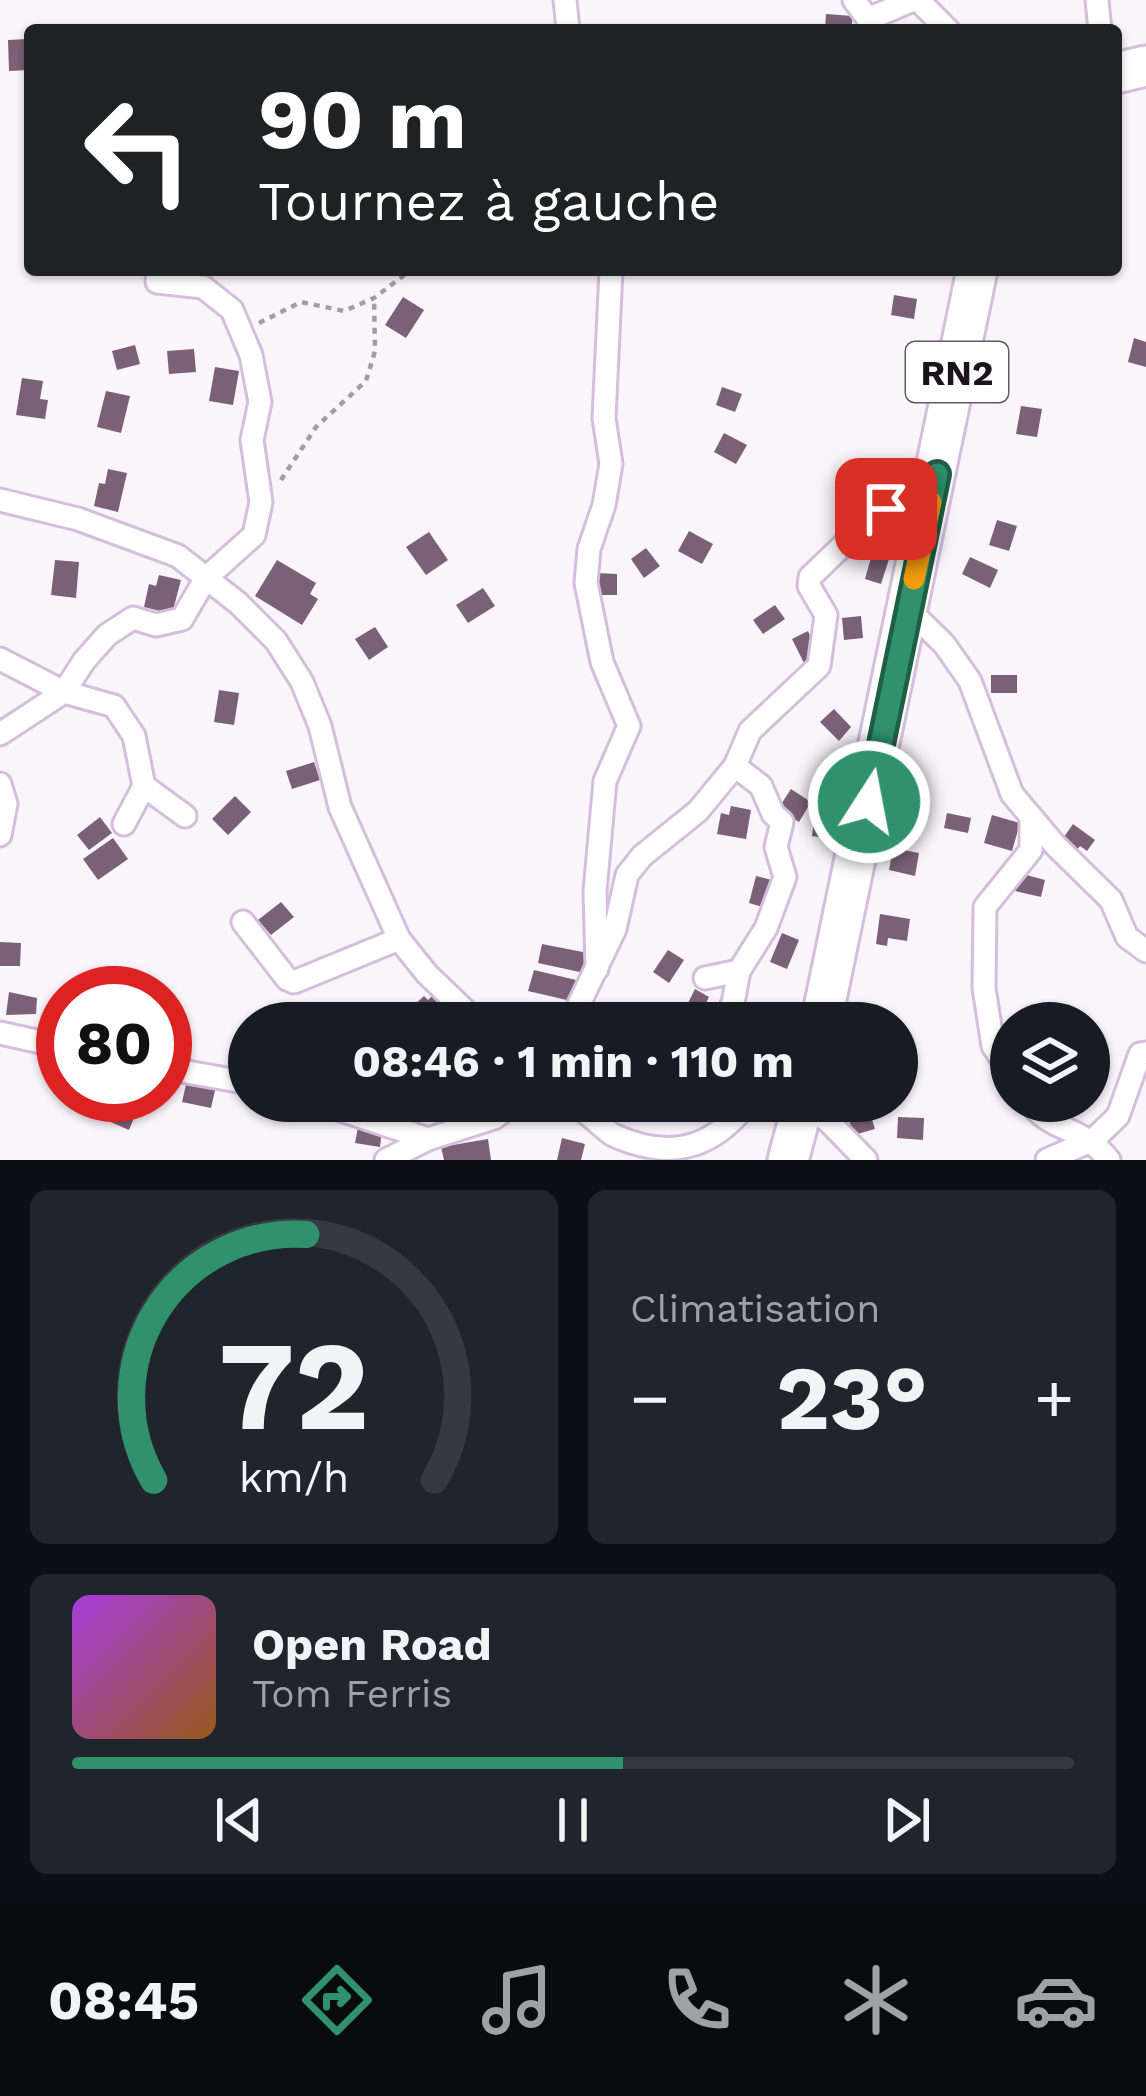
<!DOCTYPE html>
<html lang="fr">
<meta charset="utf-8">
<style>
:root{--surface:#171b24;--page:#20242c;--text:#f1f3f6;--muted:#9ea1a6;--line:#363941;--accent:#30926c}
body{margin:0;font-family:"Work Sans",sans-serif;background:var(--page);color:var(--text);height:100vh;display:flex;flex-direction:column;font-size:45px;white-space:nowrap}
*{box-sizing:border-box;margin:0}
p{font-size:39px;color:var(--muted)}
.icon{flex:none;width:66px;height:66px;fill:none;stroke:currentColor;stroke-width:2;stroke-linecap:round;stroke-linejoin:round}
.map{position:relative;height:1160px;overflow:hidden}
.panel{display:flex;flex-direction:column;gap:30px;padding:30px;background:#0d0f14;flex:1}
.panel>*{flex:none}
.guide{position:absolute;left:24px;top:24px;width:1098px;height:252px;border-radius:12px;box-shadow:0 3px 9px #0004;background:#202124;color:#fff;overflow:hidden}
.buttons{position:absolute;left:990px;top:1002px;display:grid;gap:24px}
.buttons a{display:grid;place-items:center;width:120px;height:120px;border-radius:50%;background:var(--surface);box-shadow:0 3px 9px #0004;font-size:60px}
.speed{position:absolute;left:36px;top:966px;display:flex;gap:24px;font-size:60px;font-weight:700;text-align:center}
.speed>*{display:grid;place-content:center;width:156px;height:156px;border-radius:50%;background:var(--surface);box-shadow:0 3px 9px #0004;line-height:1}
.speed .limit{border:18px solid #d22;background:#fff;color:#111}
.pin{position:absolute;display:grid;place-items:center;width:102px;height:102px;color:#fff;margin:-51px;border-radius:24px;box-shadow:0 6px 18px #0006}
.me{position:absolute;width:132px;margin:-66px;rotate:11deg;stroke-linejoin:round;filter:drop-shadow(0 0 9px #0008)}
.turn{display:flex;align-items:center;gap:42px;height:252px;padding:0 36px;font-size:54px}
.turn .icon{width:156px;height:156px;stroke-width:2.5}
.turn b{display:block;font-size:84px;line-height:102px}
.big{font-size:90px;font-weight:700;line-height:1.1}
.panel .tile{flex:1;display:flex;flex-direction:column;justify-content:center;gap:18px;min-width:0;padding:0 42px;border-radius:18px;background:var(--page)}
.panel .dial{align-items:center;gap:0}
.dial svg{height:312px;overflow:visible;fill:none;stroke:var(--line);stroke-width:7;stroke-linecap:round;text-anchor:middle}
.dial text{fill:var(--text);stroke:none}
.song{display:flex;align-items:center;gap:36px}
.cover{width:144px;height:144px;border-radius:18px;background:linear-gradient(135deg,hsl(280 70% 55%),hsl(30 70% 35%))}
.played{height:12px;border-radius:6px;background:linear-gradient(90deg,var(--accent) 55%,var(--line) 55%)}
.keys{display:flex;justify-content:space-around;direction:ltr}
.heat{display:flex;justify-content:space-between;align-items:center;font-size:66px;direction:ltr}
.panel .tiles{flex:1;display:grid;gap:30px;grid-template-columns:1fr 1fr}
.tile:last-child{grid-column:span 2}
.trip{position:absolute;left:228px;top:1002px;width:690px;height:120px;border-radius:60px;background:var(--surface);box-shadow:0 3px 9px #0004;font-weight:700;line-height:120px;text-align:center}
.dock{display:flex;height:192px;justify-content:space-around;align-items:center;background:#090b0e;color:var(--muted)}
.dock .icon{width:84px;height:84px}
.dock .selected{color:var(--accent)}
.dock b{font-size:54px;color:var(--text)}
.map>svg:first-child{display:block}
.building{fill:#7b6178}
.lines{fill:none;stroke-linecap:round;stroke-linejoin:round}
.street-casing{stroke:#d5bedd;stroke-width:27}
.highway-casing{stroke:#d5bedd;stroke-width:45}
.path{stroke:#a29ca4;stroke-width:4.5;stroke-dasharray:6 6;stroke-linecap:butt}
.street{stroke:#fff;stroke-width:21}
.highway{stroke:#fff;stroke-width:39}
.route-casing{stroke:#1f5f46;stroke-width:30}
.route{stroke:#30926c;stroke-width:21}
.slow{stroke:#f59e0b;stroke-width:21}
.labels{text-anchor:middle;stroke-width:9;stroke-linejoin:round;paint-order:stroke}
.shield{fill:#fff;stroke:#5f5a61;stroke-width:3}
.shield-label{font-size:36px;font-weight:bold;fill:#1b131d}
</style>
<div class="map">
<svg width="1146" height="1160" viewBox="0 0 1146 1160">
<rect width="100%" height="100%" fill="#faf5fb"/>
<g class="building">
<polygon points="826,14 853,16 851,30 825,30"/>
<polygon points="27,39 29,70 9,71 8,40"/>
<polygon points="894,295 917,299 914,319 891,315"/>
<polygon points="403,297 424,310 406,338 385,325"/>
<polygon points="1134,338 1146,342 1146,367 1128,362"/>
<polygon points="135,345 140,364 117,370 112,351"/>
<polygon points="194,349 196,372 169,374 167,351"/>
<polygon points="215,367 239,371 233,405 209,401"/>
<polygon points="22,378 43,381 40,399 48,400 45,419 16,415"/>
<polygon points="722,387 742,394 735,412 716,405"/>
<polygon points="106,391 130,396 121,433 97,427"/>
<polygon points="1021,406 1042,409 1037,437 1016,434"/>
<polygon points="724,433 747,445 736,464 714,452"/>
<polygon points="108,469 127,473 118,512 94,506 99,483 105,484"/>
<polygon points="997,520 1017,526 1009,551 989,545"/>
<polygon points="689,531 713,544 702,564 678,551"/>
<polygon points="429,532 448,560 426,575 406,547"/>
<polygon points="646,548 660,566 644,578 631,559"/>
<polygon points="872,554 889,559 881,584 865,579"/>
<polygon points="970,557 998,570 990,588 962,574"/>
<polygon points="55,560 79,562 76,598 51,595"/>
<polygon points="277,560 316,583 310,594 318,599 302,625 255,596"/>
<polygon points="597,573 617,574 617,595 597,595"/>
<polygon points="159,575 181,580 172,614 144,607 149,584 156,586"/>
<polygon points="483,588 495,606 468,623 456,605"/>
<polygon points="775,605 785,619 763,634 753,620"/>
<polygon points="861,616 863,638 844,640 842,618"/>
<polygon points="375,627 388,647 369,660 355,639"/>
<polygon points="808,631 819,656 804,663 792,639"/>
<rect x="991" y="675" width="26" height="18"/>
<polygon points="219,690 239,693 234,725 214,722"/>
<polygon points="834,709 851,727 839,741 820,722"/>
<polygon points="314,762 320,780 292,789 286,771"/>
<polygon points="791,789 811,802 799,822 778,809"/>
<polygon points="235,796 251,812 228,835 212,819"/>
<polygon points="731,806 751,810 746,839 717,834 721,813 729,815"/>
<polygon points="816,807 838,810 834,839 812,836"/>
<polygon points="947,813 971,818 968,833 944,828"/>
<polygon points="992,815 1020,823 1012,851 984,843"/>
<polygon points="100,817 112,833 89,850 77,835"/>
<polygon points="1073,824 1095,840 1087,851 1080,846 1073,855 1059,844"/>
<polygon points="113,838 128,859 98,880 83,859"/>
<polygon points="893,848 919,853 915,876 889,870"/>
<polygon points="1019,873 1045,880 1041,897 1015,891"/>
<polygon points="756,876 776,881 769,909 749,903"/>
<polygon points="281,902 294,917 271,935 258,920"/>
<polygon points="880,914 910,919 907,941 888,938 887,946 876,944"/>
<polygon points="782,933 799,940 787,969 770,962"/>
<polygon points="0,942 21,943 20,966 0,966"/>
<polygon points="542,944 593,954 589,974 538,963"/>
<polygon points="668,950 684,960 669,983 653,972"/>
<polygon points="534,970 576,980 571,1001 528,991"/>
<polygon points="695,989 709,997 697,1021 683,1013"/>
<polygon points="9,992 37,998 36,1014 6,1015"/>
<polygon points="435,993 453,1011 440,1023 423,1023 410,1009 424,996 428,1000"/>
<polygon points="187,1080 216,1086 211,1108 182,1102"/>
<polygon points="100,1095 113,1095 139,1106 129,1130 92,1114"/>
<polygon points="869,1110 875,1129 854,1135 848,1117"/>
<polygon points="898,1117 924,1118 923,1140 897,1138"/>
<polygon points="358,1127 382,1130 380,1147 355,1143"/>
<polygon points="562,1138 585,1144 581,1160 557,1160"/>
<polygon points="488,1139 491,1160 444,1160 441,1147"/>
</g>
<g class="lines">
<defs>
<g id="street">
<polyline points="565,0 568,30"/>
<polyline points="854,0 868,19 913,0"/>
<polyline points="918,0 948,30"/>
<polyline points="1097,0 1100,30"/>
<polyline points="0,500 78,519 178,556 238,603 276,641 302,682 320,726 340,807 399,939 427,974 478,1023"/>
<polyline points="908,609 944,644 970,681 1012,794 1055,845 1111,900 1127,937 1146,951"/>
<polyline points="0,659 64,692 114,706 134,736 144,786 185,816"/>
<polyline points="0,734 64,692 84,661 107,635 133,618 156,625 182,619 206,578 254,535 261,502 252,440 260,402 251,355 232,310 203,287 157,282 158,270"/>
<polyline points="0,784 6,804 0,835"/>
<polyline points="124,824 144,786"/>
<polyline points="243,922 287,979 294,982 399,939"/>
<polyline points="597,969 595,891 605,781 629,726 602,662 586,583 589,549 604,505 611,464 604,418 611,270"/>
<polyline points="705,978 739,971"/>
<polyline points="570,1023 615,929 627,875 642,856 698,811 735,766 750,731 819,666 826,615 809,586 810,577 859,530 933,476"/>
<polyline points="723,1023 733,1003 739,971 766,928 785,877 776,847 782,822 773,814 761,786 735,766"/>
<polyline points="0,1033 63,1047"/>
<polyline points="165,1068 249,1083"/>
<polyline points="1011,1073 993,1046 984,988 985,907 1031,850 1031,817"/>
<polyline points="314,1101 428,1139"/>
<path d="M568,1101C587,1110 597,1124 613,1135C668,1160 712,1151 749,1101"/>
<path d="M1029,1101C1051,1133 1082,1125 1109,1160"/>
<polyline points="803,1104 828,1121 866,1160"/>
<polyline points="386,1160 428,1139 494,1118 517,1101"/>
<polyline points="1047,1160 1093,1140 1118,1116 1140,1054 1146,1053"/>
</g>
<g id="highway">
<polyline points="1116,73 1146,66"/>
<polyline points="821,1023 977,270"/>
<polyline points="788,1160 804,1101"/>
</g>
</defs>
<use href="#street" class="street-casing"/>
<use href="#highway" class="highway-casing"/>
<g class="path">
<polyline points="259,323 301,302 344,311 374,298 411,270"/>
<polyline points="281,480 316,427 366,381 375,351 374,298"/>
</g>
<use href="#street" class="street"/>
<use href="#highway" class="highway"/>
</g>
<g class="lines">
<defs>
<polyline id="route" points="869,802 937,474 886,509"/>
</defs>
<use href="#route" class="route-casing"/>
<use href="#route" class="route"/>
<polyline class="slow" points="914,579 931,502"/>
</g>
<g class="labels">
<rect class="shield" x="906" y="342" width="102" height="60" rx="9"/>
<g class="shield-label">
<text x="957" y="385">RN2</text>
</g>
</g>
</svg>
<div class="buttons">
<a><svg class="icon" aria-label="layers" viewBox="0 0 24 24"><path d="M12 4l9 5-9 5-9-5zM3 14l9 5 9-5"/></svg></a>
</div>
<div class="speed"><div class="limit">80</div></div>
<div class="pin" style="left:886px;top:509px;background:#d93025"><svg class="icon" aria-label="arrive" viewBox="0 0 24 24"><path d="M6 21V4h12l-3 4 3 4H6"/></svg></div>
<svg class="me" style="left:869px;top:802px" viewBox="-20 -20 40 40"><circle r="17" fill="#30926c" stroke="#fff" stroke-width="3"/><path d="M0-11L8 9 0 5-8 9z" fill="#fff"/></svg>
<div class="trip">08:46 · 1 min · 110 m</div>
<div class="guide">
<div class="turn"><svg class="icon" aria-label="left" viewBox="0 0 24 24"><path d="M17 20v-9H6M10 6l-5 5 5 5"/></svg><div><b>90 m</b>Tournez à gauche</div></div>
</div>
</div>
<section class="panel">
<div class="tiles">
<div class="tile dial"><svg viewBox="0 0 100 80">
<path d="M14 69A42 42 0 1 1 86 69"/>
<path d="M14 69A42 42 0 0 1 53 6" stroke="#30926c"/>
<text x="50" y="56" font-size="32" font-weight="700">72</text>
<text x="50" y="72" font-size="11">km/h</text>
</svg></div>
<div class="tile"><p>Climatisation</p>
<div class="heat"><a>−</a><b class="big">23°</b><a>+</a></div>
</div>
<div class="tile">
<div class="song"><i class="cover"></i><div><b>Open Road</b><p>Tom Ferris</p></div></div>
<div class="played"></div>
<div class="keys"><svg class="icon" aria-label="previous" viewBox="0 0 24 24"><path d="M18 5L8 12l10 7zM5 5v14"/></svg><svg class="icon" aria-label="pause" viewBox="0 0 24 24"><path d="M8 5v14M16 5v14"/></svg><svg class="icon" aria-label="next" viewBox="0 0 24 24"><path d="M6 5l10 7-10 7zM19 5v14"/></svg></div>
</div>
</div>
</section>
<nav class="dock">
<b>08:45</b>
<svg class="icon selected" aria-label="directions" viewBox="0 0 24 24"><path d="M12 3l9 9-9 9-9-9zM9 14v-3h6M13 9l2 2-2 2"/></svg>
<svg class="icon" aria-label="music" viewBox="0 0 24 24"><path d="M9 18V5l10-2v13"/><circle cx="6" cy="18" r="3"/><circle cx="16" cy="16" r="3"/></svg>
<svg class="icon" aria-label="phone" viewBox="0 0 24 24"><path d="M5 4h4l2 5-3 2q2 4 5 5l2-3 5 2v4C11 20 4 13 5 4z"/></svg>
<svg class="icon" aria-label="climate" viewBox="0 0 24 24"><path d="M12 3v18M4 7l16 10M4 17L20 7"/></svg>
<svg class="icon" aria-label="car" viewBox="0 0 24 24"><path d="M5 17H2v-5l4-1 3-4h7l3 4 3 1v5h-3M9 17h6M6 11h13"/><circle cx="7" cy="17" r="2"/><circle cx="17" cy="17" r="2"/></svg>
</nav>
